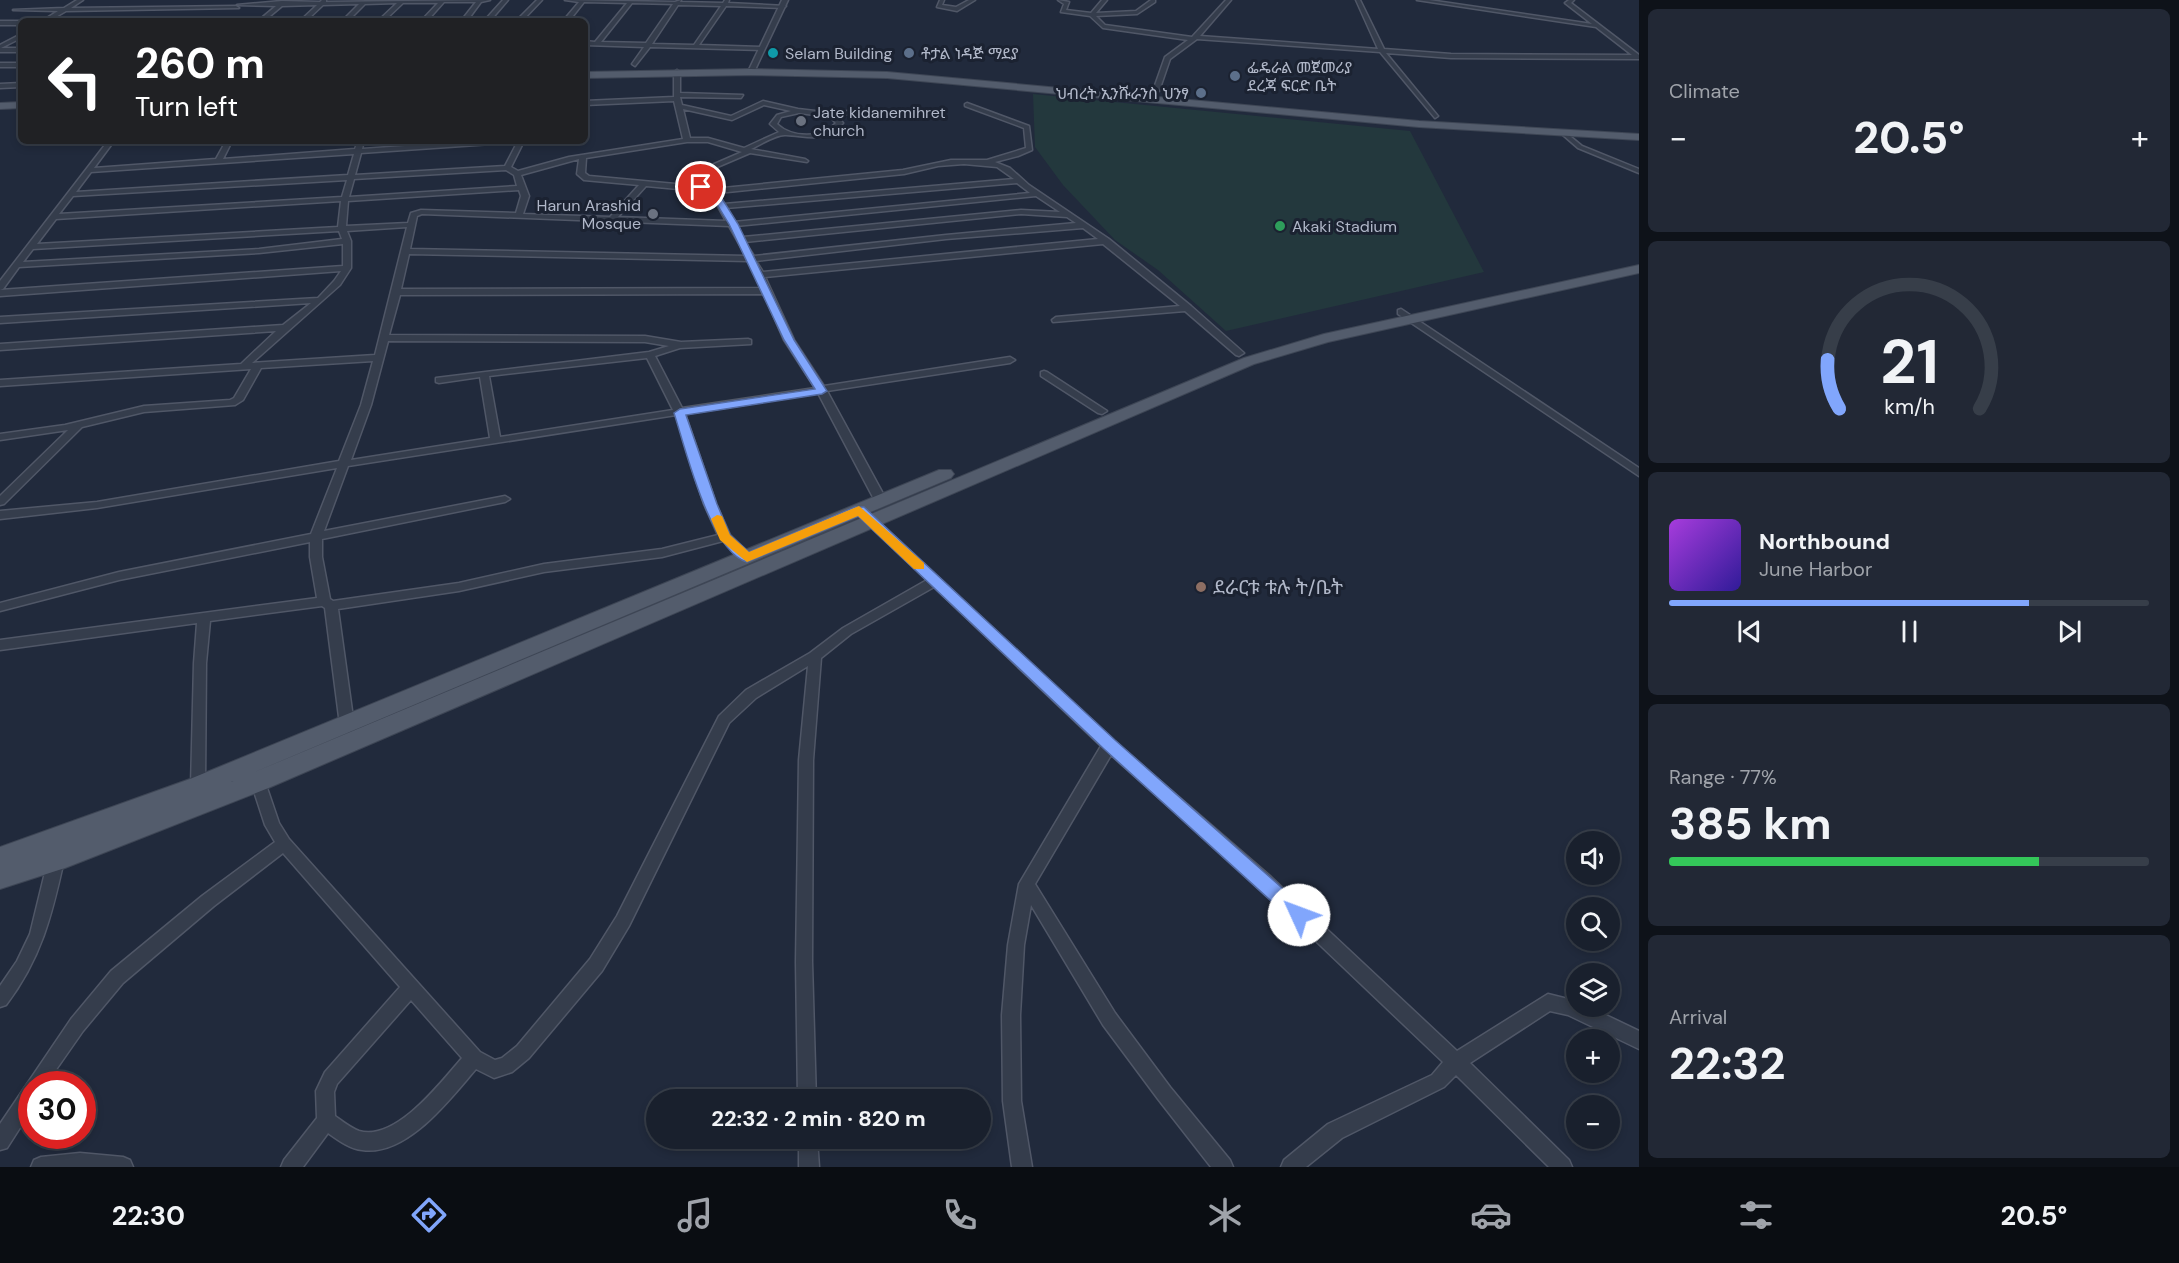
<!DOCTYPE html>
<meta charset="utf-8">
<style>
:root{--surface:#19202d;--page:#222835;--text:#f1f3f6;--muted:#9fa3aa;--line:#373e49;--accent:#81a6fc}
body{margin:0;font-family:"DM Sans","Noto Sans Ethiopic",sans-serif;background:var(--page);color:var(--text);height:100vh;display:flex;flex-direction:column;font-size:22px;white-space:nowrap}
*{box-sizing:border-box;margin:0}
p{font-size:20px;color:var(--muted)}
.icon{flex:none;width:33px;height:33px;fill:none;stroke:currentColor;stroke-width:2;stroke-linecap:round;stroke-linejoin:round}
.map{position:relative;flex:1;overflow:hidden}
.sheet{display:flex;flex-direction:column;gap:9px;padding:9px;background:#0e1219;width:540px}
.sheet>*{flex:none}
.guide{position:absolute;left:18px;top:18px;width:570px;height:126px;border-radius:9px;box-shadow:0 3px 9px #0003,0 0 0 2px var(--line);background:#202124;color:#fff;overflow:hidden}
.buttons{position:absolute;left:1566px;top:831px;display:grid;gap:12px}
.buttons a{display:grid;place-items:center;width:54px;height:54px;border-radius:50%;background:var(--surface);box-shadow:0 3px 9px #0003,0 0 0 2px var(--line);font-size:30px}
.speed{position:absolute;left:18px;top:1071px;display:flex;gap:12px;font-size:30px;font-weight:700;text-align:center}
.speed>*{display:grid;place-content:center;width:78px;height:78px;border-radius:50%;background:var(--surface);box-shadow:0 3px 9px #0003,0 0 0 2px var(--line);line-height:1}
.speed .limit{border:9px solid #d22;background:#fff;color:#111}
.pin{position:absolute;display:grid;place-items:center;width:51px;height:51px;color:#fff;margin:-26px;border:3px solid #fff;border-radius:50%;box-shadow:0 2px 6px #0007}
.me{position:absolute;width:66px;margin:-33px;rotate:313deg;stroke-linejoin:round;filter:drop-shadow(0 0 4px #0008)}
.turn{display:flex;align-items:center;gap:21px;height:126px;padding:0 18px;font-size:27px}
.turn .icon{width:78px;height:78px;stroke-width:2.5}
.turn b{display:block;font-size:42px;line-height:51px}
.big{font-size:45px;font-weight:700;line-height:1.1}
.sheet .tile{flex:1;display:flex;flex-direction:column;justify-content:center;gap:9px;min-width:0;padding:0 21px;border-radius:9px;background:var(--page)}
.sheet .dial{align-items:center;gap:0}
.dial svg{height:156px;overflow:visible;fill:none;stroke:var(--line);stroke-width:7;stroke-linecap:round;text-anchor:middle}
.dial text{fill:var(--text);stroke:none}
.song{display:flex;align-items:center;gap:18px}
.cover{width:72px;height:72px;border-radius:9px;background:linear-gradient(135deg,hsl(280 70% 55%),hsl(250 70% 35%))}
.played{height:6px;border-radius:3px;background:linear-gradient(90deg,var(--accent) 75%,var(--line) 75%)}
.keys{display:flex;justify-content:space-around;direction:ltr}
.heat{display:flex;justify-content:space-between;align-items:center;font-size:33px;direction:ltr}
.charge{height:9px;border-radius:4px;background:linear-gradient(90deg,#34c759 77%,var(--line) 0)}
.trip{position:absolute;left:646px;top:1089px;width:345px;height:60px;border-radius:30px;background:var(--surface);box-shadow:0 3px 9px #0003,0 0 0 2px var(--line);font-weight:700;line-height:60px;text-align:center}
.menu{display:flex;height:96px;justify-content:space-around;align-items:center;background:#0a0d12;color:var(--muted)}
.menu .icon{width:42px;height:42px}
.menu .on{color:var(--accent)}
.menu b{font-size:27px;color:var(--text)}
main{display:flex;flex:1;min-height:0}
.map>svg:first-child{display:block}
.green{fill:#23383d}
.lines{fill:none;stroke-linecap:round;stroke-linejoin:round}
.minor-casing{stroke:#505767;stroke-width:3}
.tertiary-casing{stroke:#505767;stroke-width:3}
.primary-casing{stroke:#3e4655;stroke-width:2}
.minor{fill:#353d4c;fill-rule:evenodd}
.tertiary{fill:#353d4c;fill-rule:evenodd}
.primary{fill:#535c6c;fill-rule:evenodd}
.route{fill:#81a6fc;stroke:#546ca4;stroke-width:1.5}
.slow{fill:#f59e0b}
.culture-dot{fill:#0f9aa8;stroke:#1b2231;stroke-width:2}
.service-dot{fill:#5c6f8a;stroke:#1b2231;stroke-width:2}
.worship-dot{fill:#6b7280;stroke:#1b2231;stroke-width:2}
.leisure-dot{fill:#2e9e5b;stroke:#1b2231;stroke-width:2}
.education-dot{fill:#8d6e63;stroke:#1b2231;stroke-width:2}
.labels{text-anchor:middle;stroke-width:6;stroke-linejoin:round;paint-order:stroke}
.far-poi-label{font-size:16px;fill:#b0b7c8;stroke:#1b2231;text-anchor:start}
.poi-label{font-size:20px;fill:#b0b7c8;stroke:#1b2231;text-anchor:start}
</style>
<main>
<div class="map">
<svg width="1639" height="1167" viewBox="0 0 1639 1167">
<rect width="100%" height="100%" fill="#212a3c"/>
<polygon class="green" points="1033,94 1410,131 1484,272 1226,331 1158,270 1115,240 1063,185 1035,147"/>
<g class="lines">
<defs>
<g id="minor">
<polygon points="77,0 83,0 71,8 236,6 239,8 66,11 49,21 42,21 58,11 13,10 64,8"/>
<polygon points="322,0 326,0 326,2 490,0 481,2 467,21 461,21 476,2 444,2 427,21 421,21 438,3 403,3 384,21 378,21 397,3 365,4 348,21 342,21 359,4 323,5 306,21 300,21 317,5 282,6 264,21 258,21 276,6 237,5 282,1 320,2"/>
<polygon points="503,0 508,0 490,21 484,21"/>
<polygon points="537,0 542,0 522,21 516,21"/>
<path d="M565,0L675,2L681,0L680,2L723,3L725,0H729L728,3L786,6L783,8L726,6L699,45L761,47L763,50L650,47L635,66L632,64L644,47L585,45V41L595,42L627,3L584,2L569,21H563L579,2ZM632,3L673,4L646,43L601,42ZM678,5L721,6L694,45L652,44Z"/>
<polygon points="940,0 944,0 942,5 956,7 969,0 975,0 957,11 937,7"/>
<polygon points="1058,0 1069,2 1066,10 1091,13 1102,0 1107,0 1096,13 1136,11 1151,0 1155,0 1155,2 1137,14 1096,16 1105,25 1192,37 1226,0 1231,0 1200,36 1378,49 1356,0 1360,0 1384,49 1451,54 1632,55 1596,27 1417,0 1429,0 1592,24 1565,3 1569,0 1574,0 1571,3 1639,55 1639,59 1451,58 1386,53 1437,115 1438,116 1435,118 1380,52 1197,39 1170,59 1159,91 1156,93 1153,91 1165,57 1188,40 1103,28 1090,16 1061,12 1064,4"/>
<polygon points="218,18 220,21 121,21 124,19"/>
<rect x="0" y="21" width="21" height="4"/>
<polygon points="21,34 21,38 1,48 21,48 21,52 0,52 0,45"/>
<rect x="0" y="63" width="21" height="4"/>
<path d="M677,70L680,72V93L743,95L741,98L680,97L682,105L731,116L763,101L798,109L832,113L864,109L867,111L837,116L843,123C825,144 809,136 786,135C776,134 760,145 751,149L805,159L808,161L807,162L750,153L701,174V180L705,187L713,189L903,170L951,160H987L1026,148L1024,128L965,106V104L967,103L1029,126L1032,150L1018,156L995,162L1010,168L1029,185L1109,239L1191,306L1244,353L1239,356L1236,355L1185,311L1053,322L1052,320L1056,317L1180,306L1103,244L765,277L794,340L824,386L1010,357L1015,360L1010,363L827,391L887,501L881,504L875,501L818,393L685,414L716,504L730,535L751,555L753,558L751,561H743L723,541L662,557L544,572L459,591L338,609L354,725L352,729L347,730L342,729L340,725L325,608L322,606L210,621L206,663L205,786L203,790L198,792L193,790L191,786L194,663L197,623L0,650V640L317,598L310,557V542L119,580L0,611V603L119,572L311,534L337,468L97,508L0,519V511L97,502L339,461L361,405L373,361L261,368L243,400L235,405L144,412L82,427L4,504L0,505V496L68,430L0,440V434L65,425L144,406L230,400L234,398L251,369L0,386V380L241,364L276,331L0,350V344L283,325L311,303L0,323V317L318,298L334,281L341,271L0,296V290L343,266V244L259,253L19,267L3,289L0,290V281L108,141H114L94,168L216,159L226,141H232L223,159L355,149L358,141H364L362,149L477,141H509L506,143L361,153L355,175L505,166L518,141H524L511,167L518,171L569,157L683,139L674,101L585,105V101L674,97V72ZM764,105L791,111L777,115L770,124L779,132L744,148L708,138H690L683,109L732,120ZM799,113L830,117L836,123C821,139 792,138 777,124L781,117ZM687,142H708L742,152L696,172L693,180L697,186L589,176L585,173L586,158ZM354,154L348,175L76,192L91,172ZM579,159L577,174L584,180L639,185L610,217L523,214L529,196L521,175ZM964,164L997,167L1014,179L724,204L718,193L904,174L938,166ZM506,170L514,175L517,186L349,197L354,179ZM347,180L342,197L59,214L73,196ZM1017,183L1030,193L734,222L726,208ZM646,186L710,192L726,221L618,217ZM519,190L521,196L516,213L421,210L411,213L408,223L346,226L348,201ZM1036,196L1060,212L1021,210L743,237L736,226ZM341,201L338,227L37,244L56,219ZM422,214L729,226L746,256L410,249L417,216ZM1021,214L1067,217L1076,223L946,235L754,256L745,242ZM407,227L375,355L252,363L340,285L351,268V241L347,231ZM1083,228L1098,239L763,272L756,261L946,239ZM339,231L342,239L259,249L23,262L33,249ZM409,254L748,261L762,288L401,289ZM764,294L784,340L815,388L682,408L655,356L680,348L751,344V340L748,339L681,342L645,336L389,335L400,295ZM388,341L645,342L669,346L649,352L436,378V382L439,383L480,377L490,438L351,460L371,405ZM647,358L673,410L500,437L489,376ZM676,415L704,504L718,535L662,549L544,564L459,583L333,601L330,599L322,557V539L505,502L510,499L505,496L324,531L348,466Z"/>
<polygon points="21,83 21,87 0,88 0,84"/>
<polygon points="1565,132 1582,146 1639,169 1639,173 1578,148 1563,135 1562,134"/>
<polygon points="1401,309 1639,468 1639,476 1398,314 1398,310"/>
<polygon points="1044,371 1047,372 1107,411 1102,414 1098,413 1041,376 1041,372"/>
<path d="M859,506L863,508L1114,741L1271,877L1457,1051L1548,994L1576,1001V1006H1587L1639,1031V1049L1568,1015L1550,1011L1470,1063L1569,1160L1572,1167H1549L1456,1075L1444,1087L1342,1138L1306,1167H1281L1284,1160L1328,1124L1432,1075L1443,1062L1259,887L1111,755L1035,884L1115,1013L1170,1087L1230,1160L1233,1167H1211L1158,1099L1103,1025L1031,905L1024,945L1020,1015L1021,1101L1032,1167H1012L1003,1101L1002,1015L1008,945L1019,884L1101,746L934,587L851,634L821,658L813,760L812,962L816,1100H798L796,962L799,760L808,666L756,698L729,723L629,926L602,971L529,1058L512,1072L494,1078L476,1069C450,1099 407,1157 362,1150C350,1149 338,1140 328,1133L303,1167H281L284,1160L317,1118L316,1091L325,1072L400,987L283,853L214,906L123,983L83,1031L46,1084H32V1109L7,1148L0,1150V1124L71,1019L111,971L202,896L275,842L265,825L251,782L253,778L258,776L263,778L265,782L279,823L289,839L480,1052L495,1060L502,1058L517,1046L590,959L617,916L719,716L746,690L810,653L843,628L927,580L855,512L853,510L855,508ZM411,1000L462,1058C441,1082 396,1142 359,1131C351,1128 342,1121 335,1116L334,1092L337,1084Z"/>
<path d="M56,853L61,855L64,860C52,915 41,959 6,1005L0,1007V986L17,961L30,934L48,860L51,855Z"/>
<polygon points="799,1138 817,1138 819,1167 799,1167"/>
<polygon points="80,1153 123,1157 130,1160 133,1167 31,1167 34,1160 41,1157"/>
</g>
<polygon id="tertiary" points="782,0 788,0 754,72 747,74"/>
<g id="primary">
<polygon points="750,69 887,72 1419,121 1639,134 1639,140 1419,127 887,78 750,75 585,78 585,72"/>
<polygon points="21,102 21,108 0,109 0,103"/>
<polygon points="1639,265 1639,273 1328,342 1254,364 266,789 65,868 0,889 0,847 190,779 939,470 951,470 954,474 951,478 231,782 1244,358 1324,334"/>
</g>
</defs>
<use href="#minor" class="minor-casing"/>
<use href="#tertiary" class="tertiary-casing"/>
<use href="#primary" class="primary-casing"/>
<use href="#minor" class="minor"/>
<use href="#tertiary" class="tertiary"/>
<use href="#primary" class="primary"/>
</g>
<path class="route" d="M698,185L716,189L738,224L794,340L827,391L822,394L686,415L717,504L730,535L749,552L855,507H864L1115,740L1306,909L1309,915L1306,921L1299,923L1293,921L1104,749L858,516L747,562C710,552 685,447 674,413L680,409L815,389L784,340L729,224L710,193L698,189Z"/>
<polygon class="slow" points="859,506 924,563 924,569 914,569 858,516 747,562 720,540 711,519 717,515 722,516 730,535 749,552"/>
<circle class="culture-dot" cx="773" cy="53" r="6"/>
<g class="service-dot">
<circle cx="909" cy="53" r="6"/>
<circle cx="1235" cy="76" r="6"/>
<circle cx="1201" cy="93" r="6"/>
</g>
<g class="worship-dot">
<circle cx="801" cy="121" r="6"/>
<circle cx="653" cy="214" r="6"/>
</g>
<circle class="leisure-dot" cx="1280" cy="226" r="6"/>
<circle class="education-dot" cx="1201" cy="587" r="6"/>
<g class="labels">
<g class="far-poi-label">
<text x="785" y="59">Selam Building</text>
<text x="921" y="59">ቶታል ነዳጅ ማደያ</text>
<text x="1247" y="73">ፌዴራል መጀመሪያ<tspan x="1247" dy="18">ደረጃ ፍርድ ቤት</tspan></text>
<text x="1189" y="99" text-anchor="end">ህብረት ኢንሹራንስ ህንፃ</text>
<text x="813" y="118">Jate kidanemihret<tspan x="813" dy="18">church</tspan></text>
<text x="641" y="211" text-anchor="end">Harun Arashid<tspan x="641" dy="18">Mosque</tspan></text>
<text x="1292" y="232">Akaki Stadium</text>
</g>
<g class="poi-label">
<text x="1213" y="594">ደራርቱ ቱሉ ት/ቤት</text>
</g>
</g>
</svg>
<div class="buttons">
<a><svg class="icon" aria-label="sound" viewBox="0 0 24 24"><path d="M4 9h4l5-4v14l-5-4H4zM17 9q2 3 0 6"/></svg></a>
<a><svg class="icon" aria-label="search" viewBox="0 0 24 24"><circle cx="10" cy="10" r="6"/><path d="M15 15l6 6"/></svg></a>
<a><svg class="icon" aria-label="layers" viewBox="0 0 24 24"><path d="M12 4l9 5-9 5-9-5zM3 14l9 5 9-5"/></svg></a>
<a>+</a>
<a>−</a>
</div>
<div class="speed"><div class="limit">30</div></div>
<div class="pin" style="left:701px;top:187px;background:#d93025"><svg class="icon" aria-label="arrive" viewBox="0 0 24 24"><path d="M6 21V4h12l-3 4 3 4H6"/></svg></div>
<svg class="me" style="left:1299px;top:915px" viewBox="-20 -20 40 40"><circle r="19" fill="#fff"/><path d="M0-13L10 11 0 6-10 11z" fill="#81a6fc"/></svg>
<div class="trip">22:32 · 2 min · 820 m</div>
<div class="guide">
<div class="turn"><svg class="icon" aria-label="left" viewBox="0 0 24 24"><path d="M17 20v-9H6M10 6l-5 5 5 5"/></svg><div><b>260 m</b>Turn left</div></div>
</div>
</div>
<section class="sheet">
<div class="tile"><p>Climate</p>
<div class="heat"><a>−</a><b class="big">20.5°</b><a>+</a></div>
</div>
<div class="tile dial"><svg viewBox="0 0 100 80">
<path d="M14 69A42 42 0 1 1 86 69"/>
<path d="M14 69A42 42 0 0 1 8 44" stroke="#81a6fc"/>
<text x="50" y="56" font-size="32" font-weight="700">21</text>
<text x="50" y="72" font-size="11">km/h</text>
</svg></div>
<div class="tile">
<div class="song"><i class="cover"></i><div><b>Northbound</b><p>June Harbor</p></div></div>
<div class="played"></div>
<div class="keys"><svg class="icon" aria-label="previous" viewBox="0 0 24 24"><path d="M18 5L8 12l10 7zM5 5v14"/></svg><svg class="icon" aria-label="pause" viewBox="0 0 24 24"><path d="M8 5v14M16 5v14"/></svg><svg class="icon" aria-label="next" viewBox="0 0 24 24"><path d="M6 5l10 7-10 7zM19 5v14"/></svg></div>
</div>
<div class="tile"><p>Range · 77%</p><b class="big">385 km</b><div class="charge"></div></div>
<div class="tile"><p>Arrival</p><b class="big">22:32</b></div>
</section>
</main>
<nav class="menu">
<b>22:30</b>
<svg class="icon on" aria-label="directions" viewBox="0 0 24 24"><path d="M12 3l9 9-9 9-9-9zM9 14v-3h6M13 9l2 2-2 2"/></svg>
<svg class="icon" aria-label="music" viewBox="0 0 24 24"><path d="M9 18V5l10-2v13"/><circle cx="6" cy="18" r="3"/><circle cx="16" cy="16" r="3"/></svg>
<svg class="icon" aria-label="phone" viewBox="0 0 24 24"><path d="M5 4h4l2 5-3 2q2 4 5 5l2-3 5 2v4C11 20 4 13 5 4z"/></svg>
<svg class="icon" aria-label="climate" viewBox="0 0 24 24"><path d="M12 3v18M4 7l16 10M4 17L20 7"/></svg>
<svg class="icon" aria-label="car" viewBox="0 0 24 24"><path d="M5 17H2v-5l4-1 3-4h7l3 4 3 1v5h-3M9 17h6M6 11h13"/><circle cx="7" cy="17" r="2"/><circle cx="17" cy="17" r="2"/></svg>
<svg class="icon" aria-label="filters" viewBox="0 0 24 24"><path d="M4 7h16M4 17h16"/><circle cx="9" cy="7" r="2"/><circle cx="15" cy="17" r="2"/></svg>
<b>20.5°</b>
</nav>
